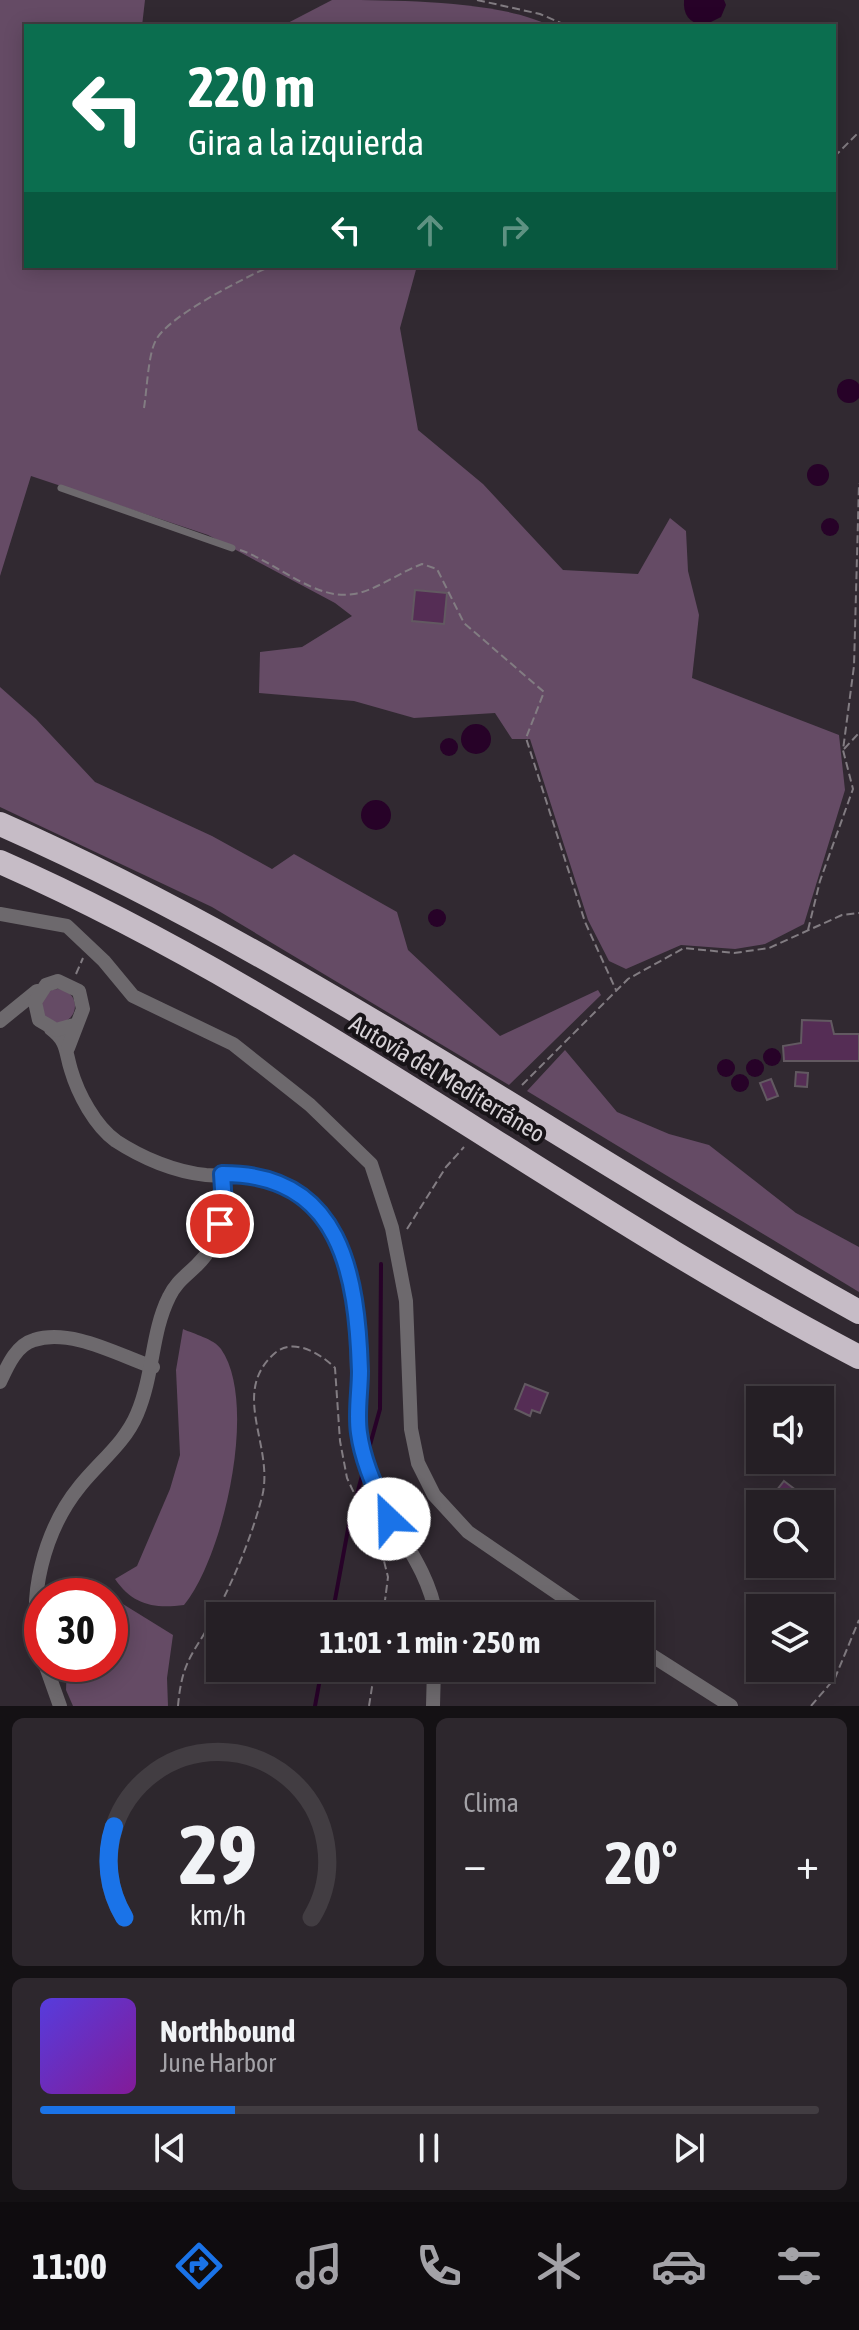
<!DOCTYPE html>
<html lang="es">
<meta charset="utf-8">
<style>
:root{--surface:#251f25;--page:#2d272d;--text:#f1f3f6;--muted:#a3a2a7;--line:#423d42;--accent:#1a73e8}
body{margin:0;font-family:"Asap Condensed",sans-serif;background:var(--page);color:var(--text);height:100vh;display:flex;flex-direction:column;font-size:30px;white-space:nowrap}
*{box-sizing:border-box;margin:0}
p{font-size:26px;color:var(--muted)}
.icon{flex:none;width:44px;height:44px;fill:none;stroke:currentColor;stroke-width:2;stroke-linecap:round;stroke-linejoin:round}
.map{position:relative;height:1706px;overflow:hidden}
.details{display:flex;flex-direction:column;gap:12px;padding:12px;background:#141114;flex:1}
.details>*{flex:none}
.guide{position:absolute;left:24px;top:24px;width:812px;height:244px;border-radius:0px;box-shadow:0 4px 20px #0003,0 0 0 2px var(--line);background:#0b6e4f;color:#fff;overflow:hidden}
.fabs{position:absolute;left:746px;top:1386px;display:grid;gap:16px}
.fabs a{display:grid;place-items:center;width:88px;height:88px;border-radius:0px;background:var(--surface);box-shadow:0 4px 20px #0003,0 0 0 2px var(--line);font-size:40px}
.speed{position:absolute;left:24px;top:1578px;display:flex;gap:16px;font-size:40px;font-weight:700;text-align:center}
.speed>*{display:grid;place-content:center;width:104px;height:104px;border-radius:50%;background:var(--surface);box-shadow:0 4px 20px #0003,0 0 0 2px var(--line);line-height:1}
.speed .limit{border:12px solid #d22;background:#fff;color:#111}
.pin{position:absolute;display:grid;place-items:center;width:68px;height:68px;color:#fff;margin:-34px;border:4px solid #fff;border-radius:50%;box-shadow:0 2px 8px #0007}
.me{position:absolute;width:88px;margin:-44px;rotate:336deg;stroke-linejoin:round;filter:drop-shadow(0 0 6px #0008)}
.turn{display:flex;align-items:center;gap:28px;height:168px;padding:0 32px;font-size:36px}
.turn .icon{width:104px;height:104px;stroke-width:2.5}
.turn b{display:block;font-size:56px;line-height:68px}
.lanes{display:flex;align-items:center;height:76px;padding:0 32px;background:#0003;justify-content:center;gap:40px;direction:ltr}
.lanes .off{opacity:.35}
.big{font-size:60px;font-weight:700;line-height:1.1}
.details .card{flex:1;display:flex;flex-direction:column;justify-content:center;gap:12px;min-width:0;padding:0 28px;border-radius:12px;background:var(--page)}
.details .dial{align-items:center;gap:0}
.dial svg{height:208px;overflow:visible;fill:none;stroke:var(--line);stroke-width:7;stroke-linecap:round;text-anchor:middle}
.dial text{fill:var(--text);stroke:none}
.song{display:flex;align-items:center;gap:24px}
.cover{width:96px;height:96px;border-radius:12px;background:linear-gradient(135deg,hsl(250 70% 55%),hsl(290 70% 35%))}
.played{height:8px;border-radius:4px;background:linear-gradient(90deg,var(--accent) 25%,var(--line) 25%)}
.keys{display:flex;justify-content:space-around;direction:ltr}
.heat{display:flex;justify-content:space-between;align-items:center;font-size:44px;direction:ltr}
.details .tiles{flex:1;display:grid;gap:12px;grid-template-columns:1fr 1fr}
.card:last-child{grid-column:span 2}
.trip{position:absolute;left:206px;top:1602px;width:448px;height:80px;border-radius:0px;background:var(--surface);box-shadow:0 4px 20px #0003,0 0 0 2px var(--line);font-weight:700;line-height:80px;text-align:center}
.tab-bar{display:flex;height:128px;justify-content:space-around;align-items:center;background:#0f0c0f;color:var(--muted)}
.tab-bar .icon{width:56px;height:56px}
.tab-bar .selected{color:var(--accent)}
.tab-bar b{font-size:36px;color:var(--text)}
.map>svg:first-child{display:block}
.green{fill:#654b65}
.water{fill:#270228}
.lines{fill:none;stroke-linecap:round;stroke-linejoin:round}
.stream{stroke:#270228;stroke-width:4}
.building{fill:#552d55;stroke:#625961;stroke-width:2}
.path{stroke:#827c82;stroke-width:2;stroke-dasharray:8 4;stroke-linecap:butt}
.service{stroke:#6d696d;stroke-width:7}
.minor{stroke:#6d696d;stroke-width:14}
.motorway{stroke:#c6bcc6;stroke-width:24}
.route-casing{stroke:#114b97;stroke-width:20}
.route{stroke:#1a73e8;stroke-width:14}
.labels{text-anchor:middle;stroke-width:8;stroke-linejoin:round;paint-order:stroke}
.street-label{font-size:24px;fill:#d6d1d6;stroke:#171317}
</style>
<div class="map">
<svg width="859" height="1706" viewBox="0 0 859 1706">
<rect width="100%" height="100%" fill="#312931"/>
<g class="green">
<polygon points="0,0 145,0 142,26 26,26 26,266 417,266 400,328 418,430 483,484 563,570 638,574 670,518 686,531 688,571 699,615 692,678 839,735 845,790 804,924 765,944 735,949 681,945 626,969 609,961 588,920 530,739 512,739 495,713 414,718 354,701 259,693 260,652 302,647 352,616 335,603 208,535 31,476 0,576"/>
<path d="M332,0C390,0 501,0 550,26H282Z"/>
<polygon points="0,687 36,719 95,782 212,836 272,869 294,854 397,912 408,950 500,1036 598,990 601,995 509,1085 212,907 0,807"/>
<circle cx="58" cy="1006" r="17"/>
<polygon points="565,1050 617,1112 669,1134 709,1145 796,1213 859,1247 859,1292 527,1091"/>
<path d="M183,1329C194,1334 214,1339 221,1349C259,1403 223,1558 184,1605C154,1609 133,1605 115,1579L137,1566L170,1489L180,1455L176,1370Z"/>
<polygon points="110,1600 118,1601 173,1635 167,1678 168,1706 73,1706 66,1690 67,1664 110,1664"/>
</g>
<g class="water">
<path d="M684,0H724L726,5L721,17L703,26C689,22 683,15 684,0Z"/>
<circle cx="849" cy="391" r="12"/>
<circle cx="818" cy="475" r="11"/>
<circle cx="830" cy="527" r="9"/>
<circle cx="476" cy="739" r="15"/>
<circle cx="449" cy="747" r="9"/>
<circle cx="376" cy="815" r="15"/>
<circle cx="437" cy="918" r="9"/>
<circle cx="772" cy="1057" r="9"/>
<circle cx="726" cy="1068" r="9"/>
<circle cx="755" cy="1068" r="9"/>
<circle cx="740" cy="1083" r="9"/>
</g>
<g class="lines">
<g class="stream">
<polyline points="368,1452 380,1409 381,1264"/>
<polyline points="332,1616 349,1524 363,1472"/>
<polyline points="315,1706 322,1668"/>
</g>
</g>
<g class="building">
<polygon points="415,590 447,593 444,624 412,621"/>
<polygon points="802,1020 831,1021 834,1034 859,1034 859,1061 784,1061 783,1046 801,1043"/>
<polygon points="796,1072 808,1073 807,1087 795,1086"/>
<polygon points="771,1079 778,1096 767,1100 760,1083"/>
<polygon points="525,1384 548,1393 540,1413 532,1410 530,1416 515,1409"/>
<polygon points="784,1481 801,1494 793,1504 766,1504"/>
</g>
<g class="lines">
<g class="path">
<polyline points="477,0 540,14 568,26"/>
<polyline points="834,157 859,132"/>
<path d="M144,408C147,390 148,354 156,340C168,316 246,277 271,266"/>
<path d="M240,550C276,562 315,601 354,594C377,590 400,572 422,564L437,569L464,623L544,692L526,738L585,922L616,990"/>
<polyline points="844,749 859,733"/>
<polyline points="808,930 820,881 853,789 843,750 854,666 859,483"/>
<polyline points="76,974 83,958"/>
<polyline points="522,1085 628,979 684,948 734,953 769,948 842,915 859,913"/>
<polyline points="407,1229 446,1167 464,1147"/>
<path d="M178,1706C182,1660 193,1655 214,1617C234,1579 251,1539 262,1497C275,1446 229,1393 275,1353C294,1337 321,1354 335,1368L340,1441L347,1478L382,1553L388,1577L383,1616"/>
<polyline points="369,1706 375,1668"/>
<polyline points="811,1706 835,1678 859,1620"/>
</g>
<polyline class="service" points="61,488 232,548"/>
<g class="minor">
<polyline points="0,914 67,926 104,961 133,996 233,1044 310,1105 371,1164 392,1228 406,1301 411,1429 418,1463 434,1495 468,1532 591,1616"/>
<polyline points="0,1021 37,991"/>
<path d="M51,1029C68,1042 65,1051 71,1070C78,1094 95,1126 116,1141C142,1158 175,1172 206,1175C233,1177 259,1173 284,1185C393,1237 337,1386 369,1474C387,1524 428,1563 436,1616"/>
<polyline points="68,1048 83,1009 79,991 58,981 46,985 35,1002 39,1020 56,1030 74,1025"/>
<path d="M0,1382C7,1367 16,1345 34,1340C71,1328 118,1355 153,1367"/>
<polyline points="640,1648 731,1706"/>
<path d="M42,1653C25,1599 45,1529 80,1486C99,1462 125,1443 137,1414C154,1374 151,1333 169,1297C176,1282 186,1276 197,1265C223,1240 224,1208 222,1174"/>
<polyline points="45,1664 60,1706"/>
<polyline points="433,1706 434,1668"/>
</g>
<g class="motorway">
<path d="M0,824C302,957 571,1152 859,1312"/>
<path d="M0,862C303,995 566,1205 859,1357"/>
</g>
</g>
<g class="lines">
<defs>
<path id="route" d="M220,1224L224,1205L222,1174C342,1173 357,1276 360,1371C360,1391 356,1413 359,1433C363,1463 377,1491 389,1519"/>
</defs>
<use href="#route" class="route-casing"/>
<use href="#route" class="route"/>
</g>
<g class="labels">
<g class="street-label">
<text transform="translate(447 1079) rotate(31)" y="8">Autovía del Mediterráneo</text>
</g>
</g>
</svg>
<div class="fabs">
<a><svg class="icon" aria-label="sound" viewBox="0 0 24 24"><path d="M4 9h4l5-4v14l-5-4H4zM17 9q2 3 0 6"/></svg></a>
<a><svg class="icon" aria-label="search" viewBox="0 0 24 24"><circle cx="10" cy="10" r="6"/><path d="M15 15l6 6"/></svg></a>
<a><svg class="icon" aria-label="layers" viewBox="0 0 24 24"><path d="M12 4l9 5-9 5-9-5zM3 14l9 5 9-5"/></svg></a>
</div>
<div class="speed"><div class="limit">30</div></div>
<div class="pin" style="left:220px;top:1224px;background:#d93025"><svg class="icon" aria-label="arrive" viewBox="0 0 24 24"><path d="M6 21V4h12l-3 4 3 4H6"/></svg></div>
<svg class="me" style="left:389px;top:1519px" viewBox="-20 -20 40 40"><circle r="19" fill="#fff"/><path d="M0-13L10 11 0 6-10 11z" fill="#1a73e8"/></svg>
<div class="trip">11:01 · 1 min · 250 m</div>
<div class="guide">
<div class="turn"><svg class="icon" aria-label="left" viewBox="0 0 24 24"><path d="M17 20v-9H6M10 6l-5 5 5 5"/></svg><div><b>220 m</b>Gira a la izquierda</div></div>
<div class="lanes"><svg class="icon" aria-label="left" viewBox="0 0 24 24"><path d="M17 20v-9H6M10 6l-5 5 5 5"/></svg><svg class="icon off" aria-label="ahead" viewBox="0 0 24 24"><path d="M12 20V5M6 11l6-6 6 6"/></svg><svg class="icon off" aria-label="right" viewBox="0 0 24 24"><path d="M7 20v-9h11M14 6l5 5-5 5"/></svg></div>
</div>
</div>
<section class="details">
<div class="tiles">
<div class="card dial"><svg viewBox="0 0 100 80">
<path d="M14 69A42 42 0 1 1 86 69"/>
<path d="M14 69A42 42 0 0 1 10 34" stroke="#1a73e8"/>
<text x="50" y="56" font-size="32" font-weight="700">29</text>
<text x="50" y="72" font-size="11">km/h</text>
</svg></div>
<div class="card"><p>Clima</p>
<div class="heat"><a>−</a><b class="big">20°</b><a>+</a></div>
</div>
<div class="card">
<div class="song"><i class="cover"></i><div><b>Northbound</b><p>June Harbor</p></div></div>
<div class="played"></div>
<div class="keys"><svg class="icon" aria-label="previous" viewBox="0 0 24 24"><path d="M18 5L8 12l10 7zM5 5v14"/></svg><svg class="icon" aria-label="pause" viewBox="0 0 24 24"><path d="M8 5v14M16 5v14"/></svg><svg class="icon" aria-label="next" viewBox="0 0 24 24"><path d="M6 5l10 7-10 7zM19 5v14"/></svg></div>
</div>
</div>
</section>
<nav class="tab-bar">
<b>11:00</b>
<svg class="icon selected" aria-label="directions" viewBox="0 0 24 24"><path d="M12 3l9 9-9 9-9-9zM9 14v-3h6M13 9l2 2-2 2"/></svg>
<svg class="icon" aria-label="music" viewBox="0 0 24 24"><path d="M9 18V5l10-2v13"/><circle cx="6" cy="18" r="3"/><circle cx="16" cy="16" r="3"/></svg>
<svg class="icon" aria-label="phone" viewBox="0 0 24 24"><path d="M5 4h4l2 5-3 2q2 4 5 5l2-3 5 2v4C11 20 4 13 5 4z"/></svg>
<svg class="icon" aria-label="climate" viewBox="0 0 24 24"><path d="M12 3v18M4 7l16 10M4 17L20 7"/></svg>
<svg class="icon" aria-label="car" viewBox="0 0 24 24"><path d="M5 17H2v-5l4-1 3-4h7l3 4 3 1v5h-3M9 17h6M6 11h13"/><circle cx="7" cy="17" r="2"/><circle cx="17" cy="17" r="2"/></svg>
<svg class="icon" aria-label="filters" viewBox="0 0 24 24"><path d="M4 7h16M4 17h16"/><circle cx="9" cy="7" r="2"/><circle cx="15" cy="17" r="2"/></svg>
</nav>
